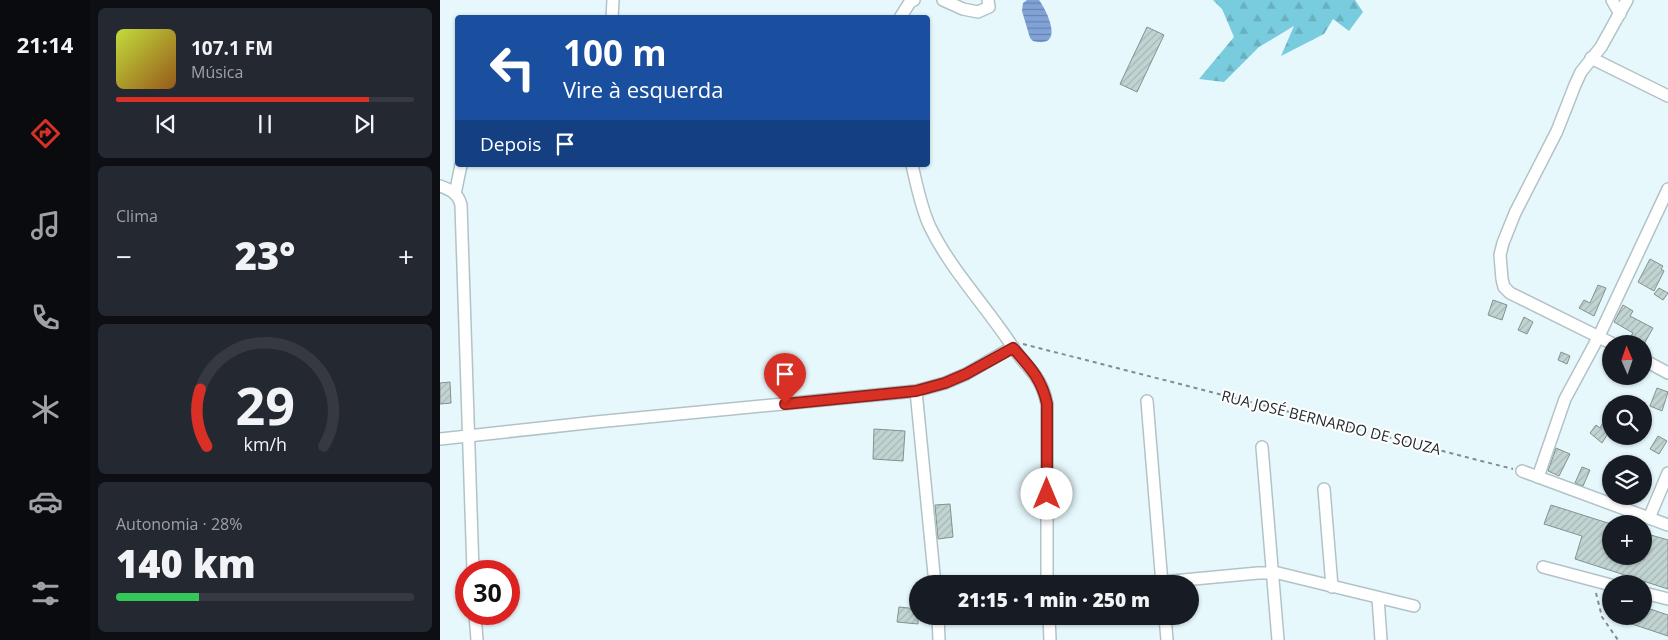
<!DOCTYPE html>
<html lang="pt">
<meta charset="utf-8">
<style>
:root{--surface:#171b24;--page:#242831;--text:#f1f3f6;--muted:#9ea1a6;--line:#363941;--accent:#d93025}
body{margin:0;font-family:"Open Sans",sans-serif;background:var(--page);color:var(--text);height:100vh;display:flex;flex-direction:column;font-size:19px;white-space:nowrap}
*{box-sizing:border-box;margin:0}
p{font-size:16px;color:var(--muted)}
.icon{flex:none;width:28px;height:28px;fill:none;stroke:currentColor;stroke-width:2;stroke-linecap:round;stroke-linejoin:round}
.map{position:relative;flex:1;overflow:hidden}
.sheet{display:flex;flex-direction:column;gap:8px;padding:8px;background:#0d0f14;width:350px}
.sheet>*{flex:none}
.top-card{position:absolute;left:15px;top:15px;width:475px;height:152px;border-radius:5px;box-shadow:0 1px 4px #0004;background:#1a4fa0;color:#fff;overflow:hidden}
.needle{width:32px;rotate:358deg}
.tools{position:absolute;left:1162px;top:335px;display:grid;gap:10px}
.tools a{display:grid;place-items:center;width:50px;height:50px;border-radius:50%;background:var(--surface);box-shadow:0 1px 4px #0004;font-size:25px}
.speed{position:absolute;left:15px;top:560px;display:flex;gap:10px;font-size:25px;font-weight:700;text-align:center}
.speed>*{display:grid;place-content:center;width:65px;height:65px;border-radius:50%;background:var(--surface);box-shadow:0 1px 4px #0004;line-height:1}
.speed .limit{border:8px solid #d22;background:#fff;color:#111}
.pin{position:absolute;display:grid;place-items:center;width:42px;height:42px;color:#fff;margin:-51px -21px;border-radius:50% 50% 50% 0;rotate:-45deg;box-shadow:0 0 5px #0007}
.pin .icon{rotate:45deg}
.me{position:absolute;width:55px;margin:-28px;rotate:0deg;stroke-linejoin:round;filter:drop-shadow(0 0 4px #0008)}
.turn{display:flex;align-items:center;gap:18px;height:105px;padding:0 25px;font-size:22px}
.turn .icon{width:65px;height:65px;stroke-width:2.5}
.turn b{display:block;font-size:35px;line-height:42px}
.then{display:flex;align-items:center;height:48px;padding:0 25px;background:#0003;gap:10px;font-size:19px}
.big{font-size:38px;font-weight:800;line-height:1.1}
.sheet .card{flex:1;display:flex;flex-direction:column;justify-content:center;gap:8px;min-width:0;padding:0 18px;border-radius:8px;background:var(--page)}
.sheet .dial{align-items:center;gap:0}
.dial svg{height:130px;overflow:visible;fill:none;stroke:var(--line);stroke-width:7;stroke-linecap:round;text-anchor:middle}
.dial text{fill:var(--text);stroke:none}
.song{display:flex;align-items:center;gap:15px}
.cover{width:60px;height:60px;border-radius:8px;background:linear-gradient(135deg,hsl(70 70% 55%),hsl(30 70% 35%))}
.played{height:5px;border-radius:2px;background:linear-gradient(90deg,var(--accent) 85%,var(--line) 85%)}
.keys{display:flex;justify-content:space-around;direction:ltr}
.heat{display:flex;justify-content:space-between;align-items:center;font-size:28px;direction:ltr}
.charge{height:8px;border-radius:4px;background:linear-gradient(90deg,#34c759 28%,var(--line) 0)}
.trip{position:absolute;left:469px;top:575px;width:290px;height:50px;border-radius:25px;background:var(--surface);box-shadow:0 1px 4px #0004;font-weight:800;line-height:50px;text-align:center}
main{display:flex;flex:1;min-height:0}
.dock{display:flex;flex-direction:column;width:90px;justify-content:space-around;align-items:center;background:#090b0e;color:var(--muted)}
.dock .icon{width:35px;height:35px}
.dock .active{color:var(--accent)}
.dock b{font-size:22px;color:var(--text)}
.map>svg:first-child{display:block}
.forest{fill:url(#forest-firs)}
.water{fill:url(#water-rules)}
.building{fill:url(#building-hatch);stroke:#819290}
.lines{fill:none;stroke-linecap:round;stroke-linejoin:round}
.minor-casing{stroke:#b2c3c7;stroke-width:14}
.path{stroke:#818c90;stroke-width:2;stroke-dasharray:4 4;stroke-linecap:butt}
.minor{stroke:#fff;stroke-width:11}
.route-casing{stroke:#8d1f18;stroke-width:12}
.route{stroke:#d93025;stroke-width:9}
.labels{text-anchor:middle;stroke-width:4;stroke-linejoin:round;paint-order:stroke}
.street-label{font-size:15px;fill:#252b2d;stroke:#fff}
</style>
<main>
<nav class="dock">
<b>21:14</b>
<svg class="icon active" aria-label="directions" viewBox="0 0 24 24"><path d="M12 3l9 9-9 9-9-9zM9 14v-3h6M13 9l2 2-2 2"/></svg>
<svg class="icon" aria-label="music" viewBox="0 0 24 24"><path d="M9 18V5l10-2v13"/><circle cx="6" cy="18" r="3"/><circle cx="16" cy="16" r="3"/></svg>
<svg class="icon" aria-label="phone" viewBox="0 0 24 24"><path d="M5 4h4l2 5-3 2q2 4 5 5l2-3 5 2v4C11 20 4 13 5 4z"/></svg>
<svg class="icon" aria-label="climate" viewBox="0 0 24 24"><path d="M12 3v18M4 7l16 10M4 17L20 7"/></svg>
<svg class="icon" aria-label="car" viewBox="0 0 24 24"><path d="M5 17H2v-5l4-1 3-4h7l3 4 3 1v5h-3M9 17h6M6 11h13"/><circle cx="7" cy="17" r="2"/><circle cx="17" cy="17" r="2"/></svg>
<svg class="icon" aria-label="filters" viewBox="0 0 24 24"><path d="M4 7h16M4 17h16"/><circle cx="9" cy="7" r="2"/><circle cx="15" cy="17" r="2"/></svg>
</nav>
<section class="sheet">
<div class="card">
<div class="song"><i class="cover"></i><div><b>107.1 FM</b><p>Música</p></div></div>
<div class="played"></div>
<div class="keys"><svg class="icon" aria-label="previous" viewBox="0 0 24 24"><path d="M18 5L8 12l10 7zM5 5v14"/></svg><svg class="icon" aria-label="pause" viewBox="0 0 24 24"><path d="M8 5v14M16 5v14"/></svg><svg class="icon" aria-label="next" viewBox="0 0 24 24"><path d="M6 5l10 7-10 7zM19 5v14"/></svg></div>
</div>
<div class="card"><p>Clima</p>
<div class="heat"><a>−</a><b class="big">23°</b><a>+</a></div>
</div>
<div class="card dial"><svg viewBox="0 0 100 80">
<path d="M14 69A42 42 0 1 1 86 69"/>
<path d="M14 69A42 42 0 0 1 10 34" stroke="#d93025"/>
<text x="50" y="56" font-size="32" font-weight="700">29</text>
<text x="50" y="72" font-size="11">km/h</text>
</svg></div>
<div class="card"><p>Autonomia · 28%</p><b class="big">140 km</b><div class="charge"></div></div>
</section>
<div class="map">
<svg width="1228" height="640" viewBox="0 0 1228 640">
<defs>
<pattern id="forest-firs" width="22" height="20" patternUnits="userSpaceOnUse" patternTransform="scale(1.25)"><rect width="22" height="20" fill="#78ccde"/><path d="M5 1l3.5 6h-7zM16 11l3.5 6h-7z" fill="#68afbf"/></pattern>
<pattern id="water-rules" width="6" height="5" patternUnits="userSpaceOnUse" patternTransform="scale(1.25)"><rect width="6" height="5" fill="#80a2d6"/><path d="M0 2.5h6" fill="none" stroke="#6984ae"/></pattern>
<pattern id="building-hatch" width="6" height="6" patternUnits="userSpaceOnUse" patternTransform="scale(1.25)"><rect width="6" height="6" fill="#c2d4d2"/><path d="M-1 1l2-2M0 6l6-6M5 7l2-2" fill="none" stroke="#a7b6b5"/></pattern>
</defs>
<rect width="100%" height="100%" fill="#e7f8fd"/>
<polygon class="forest" points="773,0 915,0 923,12 909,31 893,19 884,34 841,56 854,26 819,47 784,82 759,79 794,37 782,9"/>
<path class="water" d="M587,0H599C609,14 624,49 593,41L590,38L582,11L583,3Z"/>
<g class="building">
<polygon points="707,27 724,35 697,92 680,84"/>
<polygon points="1210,259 1223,266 1221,269 1224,271 1214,291 1198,282"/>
<polygon points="1158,285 1166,288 1154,316 1139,308 1144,300 1150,303"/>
<polygon points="1219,288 1228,293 1223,300 1214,294"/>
<polygon points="1053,300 1067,305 1062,320 1048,315"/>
<polygon points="1183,305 1193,311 1190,316 1213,328 1204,344 1194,344 1188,341 1193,333 1174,322"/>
<polygon points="1084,317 1093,322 1087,334 1078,330"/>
<polygon points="1121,352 1130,356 1127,364 1118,360"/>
<polygon points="10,382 11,403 0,404 0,383"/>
<polygon points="1217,388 1228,392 1222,411 1210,406"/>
<polygon points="1171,408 1171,429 1162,443 1150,433 1156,425 1160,428"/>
<polygon points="434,429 465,431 463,461 433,459"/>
<polygon points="1218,436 1227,441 1219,454 1210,449"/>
<polygon points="1116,448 1130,454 1119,476 1108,471"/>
<polygon points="1142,467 1150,470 1143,486 1135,483"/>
<polygon points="510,504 513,537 498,539 495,505"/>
<polygon points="1111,505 1171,524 1171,556 1192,556 1204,560 1204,533 1228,540 1228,589 1135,559 1142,536 1104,524"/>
<polygon points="459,607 478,609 478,624 457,622"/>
<polygon points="1204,607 1228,615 1228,636 1174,618 1174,616 1204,616"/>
</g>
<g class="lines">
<defs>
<g id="minor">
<polyline points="503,0 523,9 538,12 549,7 548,0"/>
<polyline points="1172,0 1180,14"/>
<polyline points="172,18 173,0"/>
<polyline points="460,18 470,2 474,0"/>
<polyline points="1151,58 1228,96"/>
<path d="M472,165C477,186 481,208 490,227C511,270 546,306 572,346C587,369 601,374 607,404V584"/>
<path d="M0,186C11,190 18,193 21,205L33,571"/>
<polyline points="15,194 21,165"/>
<polyline points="1173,344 1070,293 1064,287 1062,279 1060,255 1063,243 1075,213 1117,131 1135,85 1141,72 1161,47 1187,0"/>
<polyline points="1204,360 1228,373"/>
<polyline points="476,391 495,584"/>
<polyline points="707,401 722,584"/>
<polyline points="0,439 156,422 476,391 505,383 526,374 573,347"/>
<polyline points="822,447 838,640"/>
<polyline points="1082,471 1228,525"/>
<polyline points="1098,477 1125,399 1159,336 1228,189"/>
<polyline points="884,489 892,587"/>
<polyline points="1209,518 1228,473"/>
<polyline points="1103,567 1171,585"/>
<polyline points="675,584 722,582 818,573 838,573 974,606"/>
<polyline points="1204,593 1228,599"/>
<polyline points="938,598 941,640"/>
<polyline points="35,614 37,640"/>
<polyline points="498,616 499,640"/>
<polyline points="609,616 610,640"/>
<polyline points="725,616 727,640"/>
</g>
</defs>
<use href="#minor" class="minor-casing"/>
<g class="path">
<polyline points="583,344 1073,469"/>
<polyline points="1156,593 1162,617 1178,640"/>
</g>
<use href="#minor" class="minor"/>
</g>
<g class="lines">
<defs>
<path id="route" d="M345,404L476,391L505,383L526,374L573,348C589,366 602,379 607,404V494"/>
</defs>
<use href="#route" class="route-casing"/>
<use href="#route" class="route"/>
</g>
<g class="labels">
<g class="street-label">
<text transform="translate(891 423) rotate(14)" y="5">RUA JOSÉ BERNARDO DE SOUZA</text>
</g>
</g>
</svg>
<div class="tools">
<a><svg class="needle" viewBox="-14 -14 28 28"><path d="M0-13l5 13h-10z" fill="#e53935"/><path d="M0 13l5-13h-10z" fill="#9ea1a6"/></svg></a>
<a><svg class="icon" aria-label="search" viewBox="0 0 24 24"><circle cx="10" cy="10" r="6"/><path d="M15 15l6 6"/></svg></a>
<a><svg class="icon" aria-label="layers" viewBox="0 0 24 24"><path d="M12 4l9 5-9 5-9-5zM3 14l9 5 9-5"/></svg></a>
<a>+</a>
<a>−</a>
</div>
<div class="speed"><div class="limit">30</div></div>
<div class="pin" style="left:345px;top:404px;background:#d93025"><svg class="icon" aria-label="arrive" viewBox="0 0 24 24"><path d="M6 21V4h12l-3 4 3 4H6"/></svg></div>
<svg class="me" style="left:607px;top:494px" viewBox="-20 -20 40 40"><circle r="19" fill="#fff"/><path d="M0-13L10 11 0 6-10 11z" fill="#d93025"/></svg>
<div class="trip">21:15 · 1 min · 250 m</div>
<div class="top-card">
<div class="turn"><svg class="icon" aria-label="left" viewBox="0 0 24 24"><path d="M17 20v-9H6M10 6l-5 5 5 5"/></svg><div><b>100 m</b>Vire à esquerda</div></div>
<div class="then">Depois<svg class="icon" aria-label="arrive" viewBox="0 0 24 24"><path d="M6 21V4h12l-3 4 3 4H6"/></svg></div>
</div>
</div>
</main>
